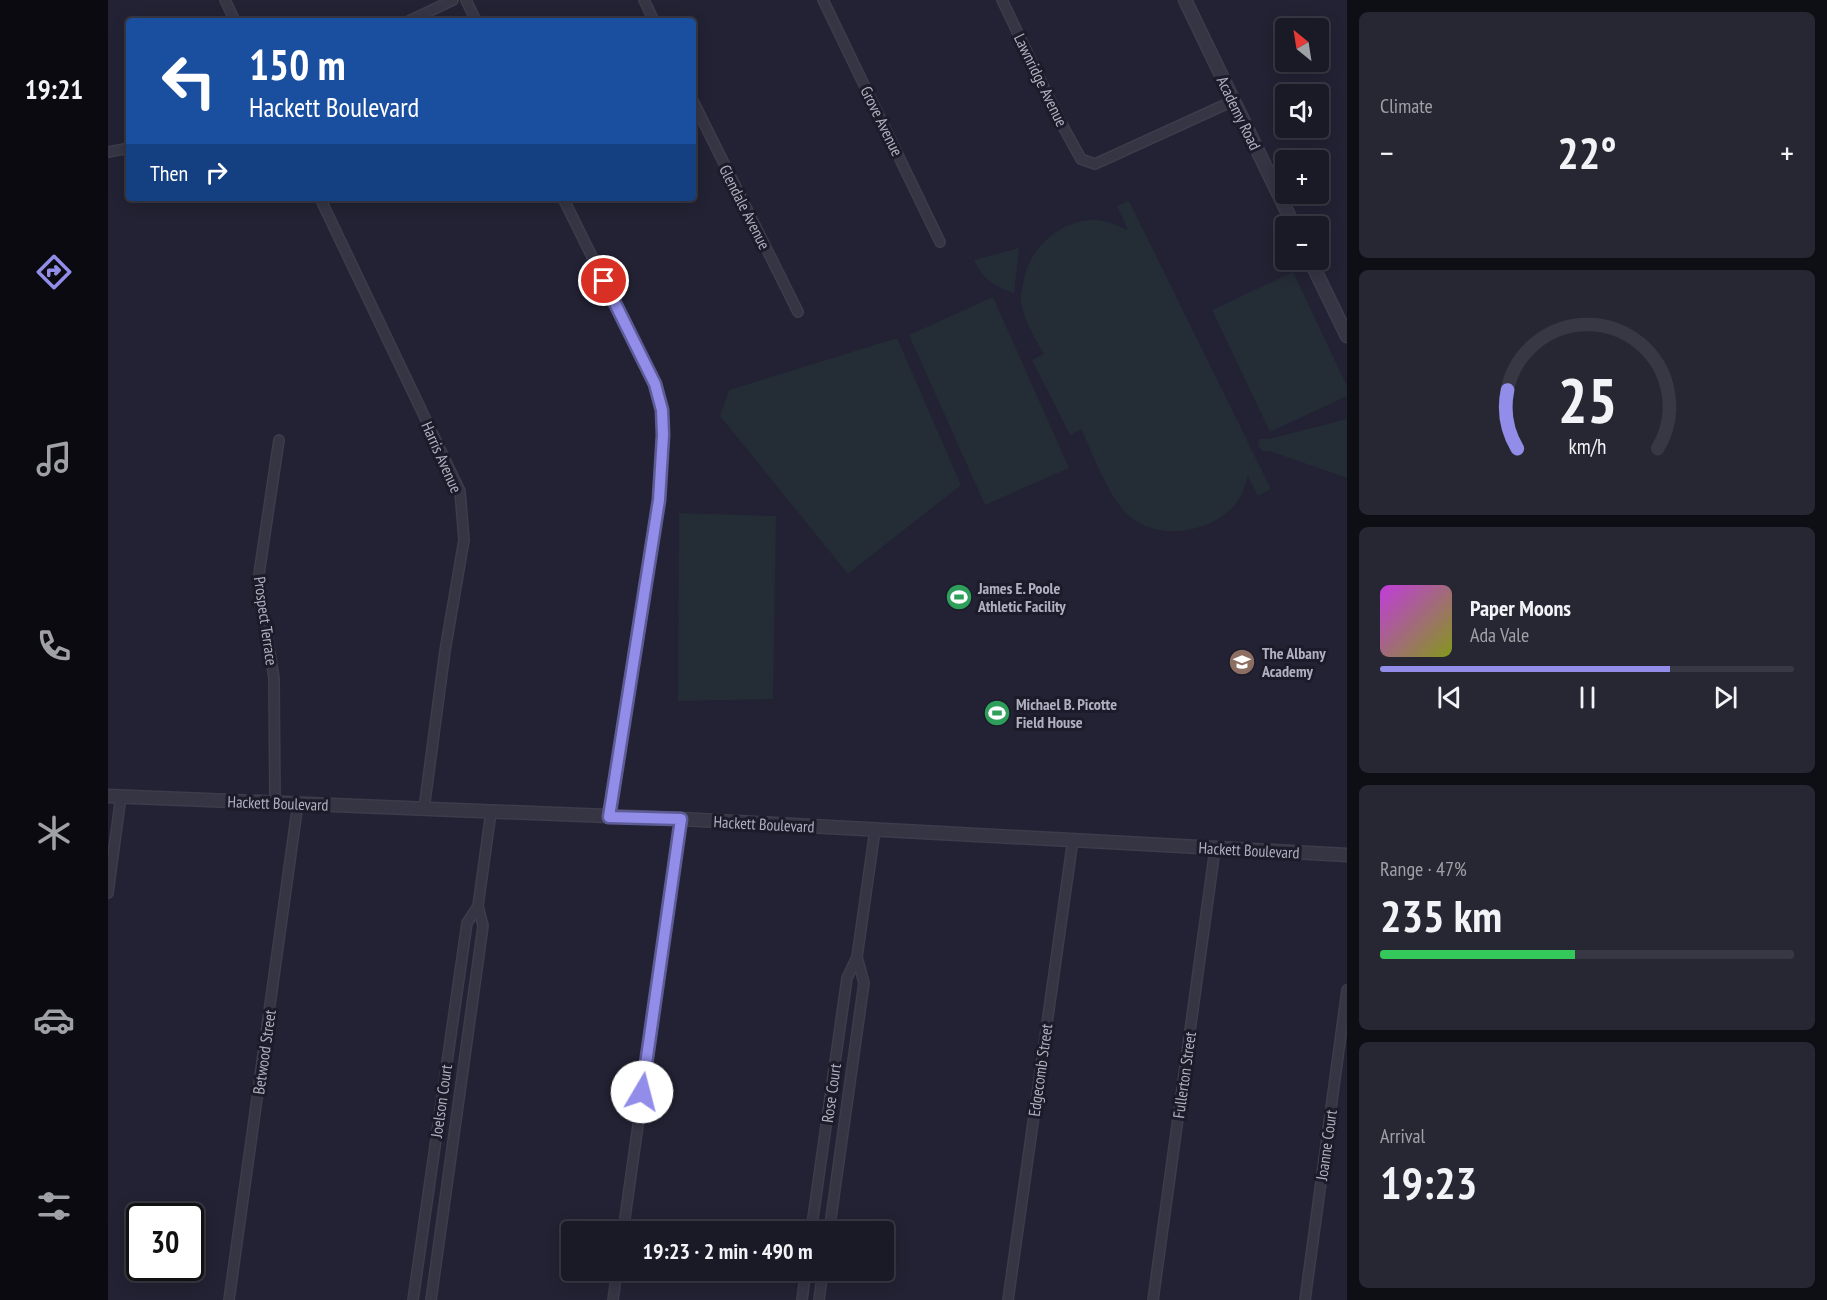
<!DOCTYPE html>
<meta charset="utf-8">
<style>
:root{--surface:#1a1a27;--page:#272733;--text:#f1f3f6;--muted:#9fa1a7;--line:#383844;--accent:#918de9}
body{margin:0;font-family:"PT Sans Narrow",sans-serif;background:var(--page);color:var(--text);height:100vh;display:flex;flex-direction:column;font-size:22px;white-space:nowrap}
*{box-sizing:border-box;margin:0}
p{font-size:20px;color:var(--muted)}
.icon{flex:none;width:33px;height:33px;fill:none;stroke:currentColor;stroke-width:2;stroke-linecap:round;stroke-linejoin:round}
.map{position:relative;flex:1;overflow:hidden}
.panel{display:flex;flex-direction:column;gap:12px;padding:12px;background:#0e0e15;width:480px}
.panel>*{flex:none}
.banner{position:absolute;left:18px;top:18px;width:570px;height:183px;border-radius:6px;box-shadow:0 3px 15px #0003,0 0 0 2px var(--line);background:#1a4fa0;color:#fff;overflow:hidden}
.needle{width:39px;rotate:330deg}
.fabs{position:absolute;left:1167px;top:18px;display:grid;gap:12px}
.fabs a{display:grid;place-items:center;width:54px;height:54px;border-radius:6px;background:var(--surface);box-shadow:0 3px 15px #0003,0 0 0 2px var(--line);font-size:30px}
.speed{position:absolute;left:18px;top:1203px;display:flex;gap:12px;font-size:30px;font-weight:700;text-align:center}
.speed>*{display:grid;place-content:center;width:78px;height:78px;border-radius:50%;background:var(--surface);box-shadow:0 3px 15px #0003,0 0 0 2px var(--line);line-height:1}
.speed .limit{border:3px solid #111;border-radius:9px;background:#fff;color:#111}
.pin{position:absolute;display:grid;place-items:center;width:51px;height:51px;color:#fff;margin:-26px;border:3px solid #fff;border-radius:50%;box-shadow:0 2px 6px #0007}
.me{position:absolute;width:66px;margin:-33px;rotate:8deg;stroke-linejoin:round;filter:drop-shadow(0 0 4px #0008)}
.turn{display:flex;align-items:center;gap:21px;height:126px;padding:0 24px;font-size:27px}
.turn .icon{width:78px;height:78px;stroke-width:2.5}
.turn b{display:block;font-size:42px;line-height:51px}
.then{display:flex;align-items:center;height:57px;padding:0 24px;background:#0003;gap:12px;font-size:22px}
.big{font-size:45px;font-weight:700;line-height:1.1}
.panel .widget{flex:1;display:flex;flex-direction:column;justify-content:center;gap:9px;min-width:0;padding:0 21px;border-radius:9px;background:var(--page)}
.panel .dial{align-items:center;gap:0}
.dial svg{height:156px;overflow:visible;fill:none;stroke:var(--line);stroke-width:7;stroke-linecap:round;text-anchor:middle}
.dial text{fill:var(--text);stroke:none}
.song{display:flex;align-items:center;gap:18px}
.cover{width:72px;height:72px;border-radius:9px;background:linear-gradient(135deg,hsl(290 70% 55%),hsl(70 70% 35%))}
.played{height:6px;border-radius:3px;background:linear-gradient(90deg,var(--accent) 70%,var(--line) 70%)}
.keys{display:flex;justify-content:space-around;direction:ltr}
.heat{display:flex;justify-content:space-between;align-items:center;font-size:33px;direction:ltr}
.charge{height:9px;border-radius:4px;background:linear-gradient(90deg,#34c759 47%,var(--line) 0)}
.trip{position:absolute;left:453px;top:1221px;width:333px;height:60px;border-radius:6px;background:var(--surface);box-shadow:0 3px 15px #0003,0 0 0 2px var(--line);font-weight:700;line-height:60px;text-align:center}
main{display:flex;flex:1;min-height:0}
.tab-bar{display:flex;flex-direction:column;width:108px;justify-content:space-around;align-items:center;background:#0a0a10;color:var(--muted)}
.tab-bar .icon{width:42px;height:42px}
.tab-bar .active{color:var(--accent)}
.tab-bar b{font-size:27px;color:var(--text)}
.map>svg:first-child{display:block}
.green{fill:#242c35}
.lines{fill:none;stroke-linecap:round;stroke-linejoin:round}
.minor-casing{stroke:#3c3c4b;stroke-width:12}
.tertiary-casing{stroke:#3c3c4b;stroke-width:15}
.minor{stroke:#363544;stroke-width:9}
.tertiary{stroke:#363544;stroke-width:12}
.route-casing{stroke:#5e5c97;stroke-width:15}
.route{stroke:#918de9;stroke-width:10}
.labels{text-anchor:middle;stroke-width:6;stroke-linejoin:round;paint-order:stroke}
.street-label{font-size:16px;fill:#b1b0c1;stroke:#1b1b29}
.poi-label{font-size:16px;font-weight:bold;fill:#b1b0c1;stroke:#1b1b29;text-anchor:start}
</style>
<main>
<nav class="tab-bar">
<b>19:21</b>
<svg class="icon active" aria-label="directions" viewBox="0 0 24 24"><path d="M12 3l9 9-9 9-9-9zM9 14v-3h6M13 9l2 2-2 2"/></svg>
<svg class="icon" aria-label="music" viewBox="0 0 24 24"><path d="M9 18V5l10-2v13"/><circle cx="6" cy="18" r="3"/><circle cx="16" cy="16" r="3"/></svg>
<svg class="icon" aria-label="phone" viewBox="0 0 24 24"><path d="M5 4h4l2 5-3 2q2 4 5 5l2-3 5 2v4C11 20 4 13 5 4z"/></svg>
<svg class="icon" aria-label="climate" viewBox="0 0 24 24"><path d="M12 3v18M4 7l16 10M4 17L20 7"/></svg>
<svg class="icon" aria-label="car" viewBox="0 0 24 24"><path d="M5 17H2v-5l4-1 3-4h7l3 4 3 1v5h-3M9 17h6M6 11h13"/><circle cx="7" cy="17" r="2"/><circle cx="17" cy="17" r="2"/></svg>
<svg class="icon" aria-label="filters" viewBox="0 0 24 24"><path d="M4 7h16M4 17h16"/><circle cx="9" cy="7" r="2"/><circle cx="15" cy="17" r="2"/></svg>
</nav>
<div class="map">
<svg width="1239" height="1300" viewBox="0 0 1239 1300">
<rect width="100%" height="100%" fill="#222234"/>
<g class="green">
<path d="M1021,201L1163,489L1150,496L1140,476C1137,485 1134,497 1127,505C1101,534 1048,542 1019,514C1000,496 985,454 973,429L962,435L924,360L936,354C927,338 916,321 913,302C912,297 914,290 915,284C920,249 952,218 989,220C1000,221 1010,226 1020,230L1009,206Z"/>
<path d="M911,248L906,293C886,287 874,278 866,260Z"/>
<polygon points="1185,272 1239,386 1239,396 1162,432 1104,310"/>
<polygon points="885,297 961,468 877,505 801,335"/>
<polygon points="789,338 853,485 740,574 612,416 621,390"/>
<polygon points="1239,419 1239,478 1161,451 1155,451 1150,446 1151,439 1160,439"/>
<polygon points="571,513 668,516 665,699 570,701"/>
</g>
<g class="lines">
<defs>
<g id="minor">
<polyline points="117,0 127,21"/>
<polyline points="358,0 368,21"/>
<polyline points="536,0 546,21"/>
<polyline points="715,0 832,242"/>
<polyline points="894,0 952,121 973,159 987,164 1125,101"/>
<polyline points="301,21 345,0"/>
<polyline points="585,101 690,312"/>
<polyline points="0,152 21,148"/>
<polyline points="212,198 352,491 356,540 337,651 316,809"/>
<polyline points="455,198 547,384 554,410 555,435 551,500 501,817"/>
<polyline points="167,803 166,678 154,605 151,574 171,440"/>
<polyline points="0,893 13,796"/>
<polyline points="515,1232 573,819"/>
<polyline points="703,1232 739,978 749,957 767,830"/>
<polyline points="721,1232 756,983 749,957"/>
<polyline points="121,1300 190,803"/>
<polyline points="305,1300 359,923 370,906"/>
<polyline points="323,1300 375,926 370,906 383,812"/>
<polyline points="505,1300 509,1270"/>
<polyline points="694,1300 698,1270"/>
<polyline points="711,1300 715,1270"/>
<polyline points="900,1300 965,839"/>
<polyline points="1045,1300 1107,849"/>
<polyline points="1197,1300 1239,990"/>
</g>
<g id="tertiary">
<polyline points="1077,0 1186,226"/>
<polyline points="1202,260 1239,336"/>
<polyline points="0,796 573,819 1239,855"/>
</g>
</defs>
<use href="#minor" class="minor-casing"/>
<use href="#tertiary" class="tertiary-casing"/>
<use href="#minor" class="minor"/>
<use href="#tertiary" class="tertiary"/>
</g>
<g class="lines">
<defs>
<polyline id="route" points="496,281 547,384 554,410 555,435 551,500 501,817 573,819 534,1092"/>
</defs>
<use href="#route" class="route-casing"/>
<use href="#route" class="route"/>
</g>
<defs>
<symbol id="stadium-disc" viewBox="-11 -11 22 22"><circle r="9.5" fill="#2e9e5b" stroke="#1b1b29"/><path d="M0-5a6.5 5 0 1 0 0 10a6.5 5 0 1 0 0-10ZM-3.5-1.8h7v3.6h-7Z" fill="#fff"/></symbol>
<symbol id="school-disc" viewBox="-11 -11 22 22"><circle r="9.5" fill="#8d6e63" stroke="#1b1b29"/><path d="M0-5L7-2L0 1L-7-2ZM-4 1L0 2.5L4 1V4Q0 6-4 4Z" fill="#fff"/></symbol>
</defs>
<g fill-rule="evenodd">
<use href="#stadium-disc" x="836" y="582" width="30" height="30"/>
<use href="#school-disc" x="1119" y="647" width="30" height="30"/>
<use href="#stadium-disc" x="874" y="698" width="30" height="30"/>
</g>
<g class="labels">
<g class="street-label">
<text transform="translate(933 80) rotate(64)" y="6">Lawnridge Avenue</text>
<text transform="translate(1131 113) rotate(64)" y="6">Academy Road</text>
<text transform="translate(774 121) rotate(64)" y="6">Grove Avenue</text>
<text transform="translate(637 207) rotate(63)" y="6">Glendale Avenue</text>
<text transform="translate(334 457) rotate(66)" y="6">Harris Avenue</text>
<text transform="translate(158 621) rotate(82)" y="6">Prospect Terrace</text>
<text transform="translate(170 803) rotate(2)" y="6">Hackett Boulevard</text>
<text transform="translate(656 824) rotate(3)" y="6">Hackett Boulevard</text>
<text transform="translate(1141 850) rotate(3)" y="6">Hackett Boulevard</text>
<text transform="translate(156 1052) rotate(-82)" y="6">Betwood Street</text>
<text transform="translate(932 1070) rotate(-82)" y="6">Edgecomb Street</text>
<text transform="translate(1076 1075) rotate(-82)" y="6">Fullerton Street</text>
<text transform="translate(723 1093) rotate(-82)" y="6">Rose Court</text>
<text transform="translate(333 1101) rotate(-82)" y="6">Joelson Court</text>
<text transform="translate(1218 1145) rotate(-82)" y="6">Joanne Court</text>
</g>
<g class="poi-label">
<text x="870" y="594">James E. Poole<tspan x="870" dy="18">Athletic Facility</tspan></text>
<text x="1154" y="659">The Albany<tspan x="1154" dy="18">Academy</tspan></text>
<text x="908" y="710">Michael B. Picotte<tspan x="908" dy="18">Field House</tspan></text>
</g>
</g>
</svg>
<div class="fabs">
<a><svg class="needle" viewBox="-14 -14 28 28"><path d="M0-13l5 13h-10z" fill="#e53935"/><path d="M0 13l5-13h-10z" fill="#9fa1a7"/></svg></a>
<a><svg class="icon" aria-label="sound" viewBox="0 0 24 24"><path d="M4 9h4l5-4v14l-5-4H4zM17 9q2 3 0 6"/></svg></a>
<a>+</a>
<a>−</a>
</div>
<div class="speed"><div class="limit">30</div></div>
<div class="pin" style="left:496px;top:281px;background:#d93025"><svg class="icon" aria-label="arrive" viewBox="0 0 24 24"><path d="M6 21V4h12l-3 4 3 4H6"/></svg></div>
<svg class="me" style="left:534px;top:1092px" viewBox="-20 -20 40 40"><circle r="19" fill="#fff"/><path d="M0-13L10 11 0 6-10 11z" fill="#918de9"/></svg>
<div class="trip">19:23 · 2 min · 490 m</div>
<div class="banner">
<div class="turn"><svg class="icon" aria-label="left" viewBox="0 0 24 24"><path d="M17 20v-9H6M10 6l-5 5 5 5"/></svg><div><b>150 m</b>Hackett Boulevard</div></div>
<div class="then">Then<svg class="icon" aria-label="right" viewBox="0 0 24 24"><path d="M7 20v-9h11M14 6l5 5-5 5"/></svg></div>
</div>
</div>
<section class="panel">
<div class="widget"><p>Climate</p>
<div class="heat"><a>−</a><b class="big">22°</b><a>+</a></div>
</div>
<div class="widget dial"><svg viewBox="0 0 100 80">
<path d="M14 69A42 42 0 1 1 86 69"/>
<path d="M14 69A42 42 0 0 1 9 39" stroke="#918de9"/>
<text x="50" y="56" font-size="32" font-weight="700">25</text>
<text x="50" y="72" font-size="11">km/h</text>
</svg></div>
<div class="widget">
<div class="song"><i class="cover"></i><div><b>Paper Moons</b><p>Ada Vale</p></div></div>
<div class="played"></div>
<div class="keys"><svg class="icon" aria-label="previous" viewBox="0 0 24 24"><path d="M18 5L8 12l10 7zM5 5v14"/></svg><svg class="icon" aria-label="pause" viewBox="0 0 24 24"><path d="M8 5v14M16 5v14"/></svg><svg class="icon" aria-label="next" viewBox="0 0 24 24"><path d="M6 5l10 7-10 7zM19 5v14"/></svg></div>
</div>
<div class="widget"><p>Range · 47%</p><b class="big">235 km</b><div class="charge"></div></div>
<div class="widget"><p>Arrival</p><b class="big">19:23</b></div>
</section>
</main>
